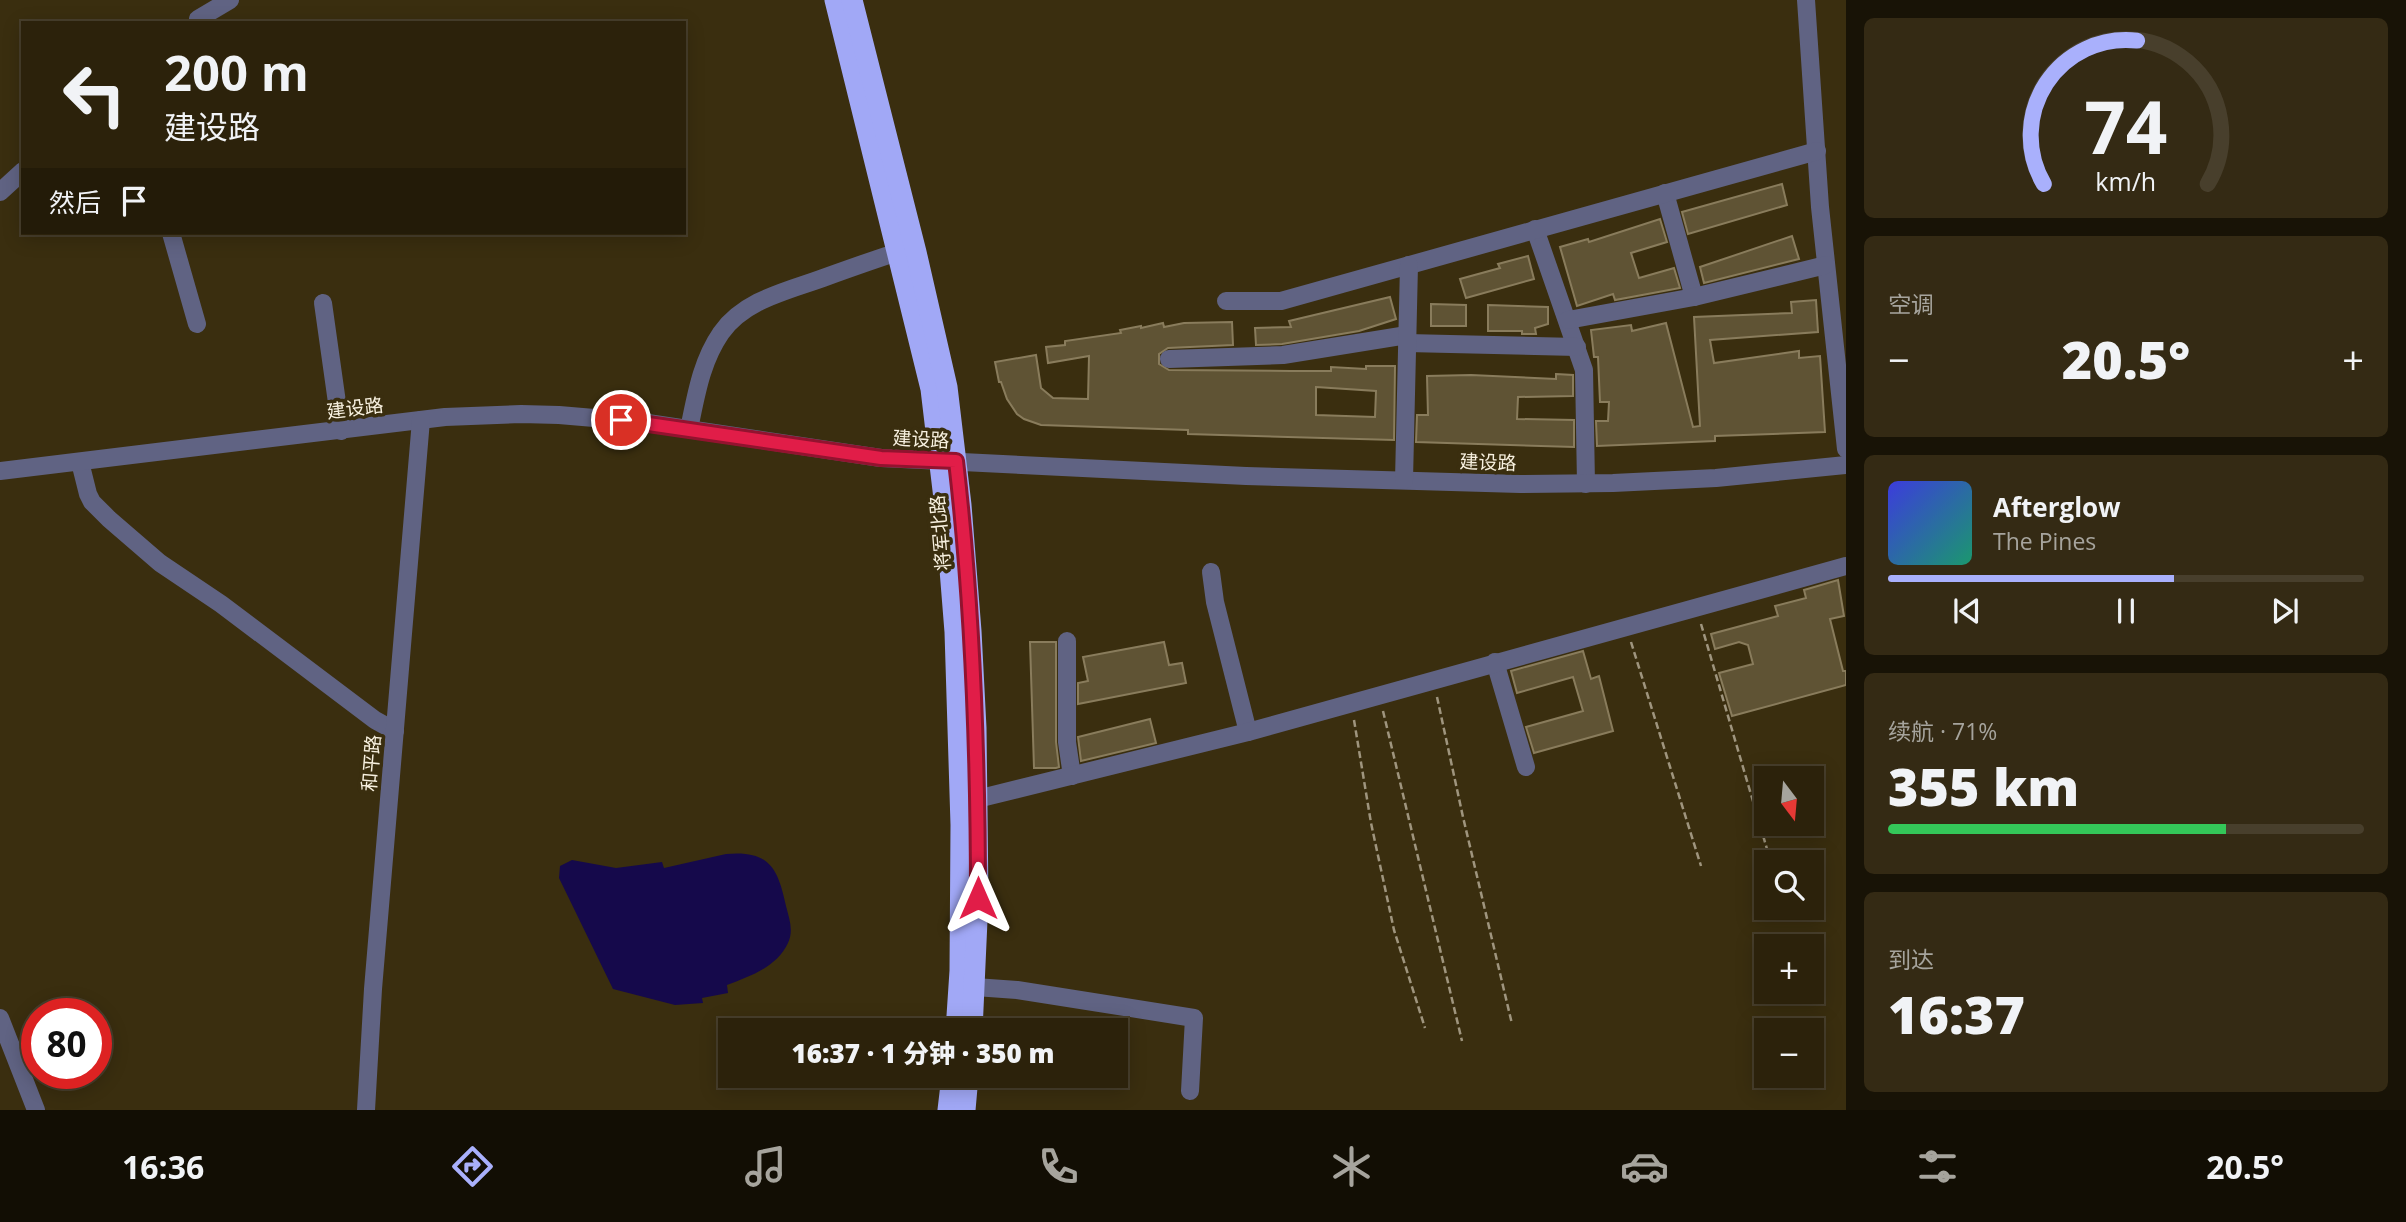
<!DOCTYPE html>
<html lang="zh">
<meta charset="utf-8">
<style>
:root{--surface:#2c220b;--page:#342a14;--text:#f1f3f6;--muted:#a6a49d;--line:#483f2c;--accent:#a9b0fc}
body{margin:0;font-family:"Open Sans","Noto Sans SC",sans-serif;background:var(--page);color:var(--text);height:100vh;display:flex;flex-direction:column;font-size:26px;white-space:nowrap}
*{box-sizing:border-box;margin:0}
p{font-size:23px;color:var(--muted)}
.icon{flex:none;width:38px;height:38px;fill:none;stroke:currentColor;stroke-width:2;stroke-linecap:round;stroke-linejoin:round}
.map{position:relative;flex:1;overflow:hidden}
.drawer{display:flex;flex-direction:column;gap:18px;padding:18px;background:#181306;width:560px}
.drawer>*{flex:none}
.banner{position:absolute;left:21px;top:21px;width:665px;height:214px;border-radius:0px;box-shadow:0 4px 18px #0003,0 0 0 2px var(--line);background:#2c220b;color:var(--text);overflow:hidden}
.needle{width:46px;rotate:164deg}
.buttons{position:absolute;left:1754px;top:766px;display:grid;gap:14px}
.buttons a{display:grid;place-items:center;width:70px;height:70px;border-radius:0px;background:var(--surface);box-shadow:0 4px 18px #0003,0 0 0 2px var(--line);font-size:35px}
.speed{position:absolute;left:21px;top:998px;display:flex;gap:14px;font-size:35px;font-weight:700;text-align:center}
.speed>*{display:grid;place-content:center;width:91px;height:91px;border-radius:50%;background:var(--surface);box-shadow:0 4px 18px #0003,0 0 0 2px var(--line);line-height:1}
.speed .limit{border:10px solid #d22;background:#fff;color:#111}
.pin{position:absolute;display:grid;place-items:center;width:60px;height:60px;color:#fff;margin:-30px;border:4px solid #fff;border-radius:50%;box-shadow:0 2px 7px #0007}
.me{position:absolute;width:77px;margin:-38px;rotate:0deg;stroke-linejoin:round;filter:drop-shadow(0 0 5px #0008)}
.turn{display:flex;align-items:center;gap:24px;height:147px;padding:0 28px;font-size:32px}
.turn .icon{width:91px;height:91px;stroke-width:2.5}
.turn b{display:block;font-size:49px;line-height:60px}
.then{display:flex;align-items:center;height:66px;padding:0 28px;background:#0003;gap:14px;font-size:26px}
.big{font-size:52px;font-weight:800;line-height:1.1}
.drawer .tile{flex:1;display:flex;flex-direction:column;justify-content:center;gap:10px;min-width:0;padding:0 24px;border-radius:10px;background:var(--page)}
.drawer .dial{align-items:center;gap:0}
.dial svg{height:182px;overflow:visible;fill:none;stroke:var(--line);stroke-width:7;stroke-linecap:round;text-anchor:middle}
.dial text{fill:var(--text);stroke:none}
.song{display:flex;align-items:center;gap:21px}
.cover{width:84px;height:84px;border-radius:10px;background:linear-gradient(135deg,hsl(240 70% 55%),hsl(160 70% 35%))}
.played{height:7px;border-radius:4px;background:linear-gradient(90deg,var(--accent) 60%,var(--line) 60%)}
.keys{display:flex;justify-content:space-around;direction:ltr}
.heat{display:flex;justify-content:space-between;align-items:center;font-size:38px;direction:ltr}
.charge{height:10px;border-radius:5px;background:linear-gradient(90deg,#34c759 71%,var(--line) 0)}
.trip{position:absolute;left:718px;top:1018px;width:410px;height:70px;border-radius:0px;background:var(--surface);box-shadow:0 4px 18px #0003,0 0 0 2px var(--line);font-weight:800;line-height:70px;text-align:center}
.menu{display:flex;height:112px;justify-content:space-around;align-items:center;background:#120e04;color:var(--muted)}
.menu .icon{width:49px;height:49px}
.menu .current{color:var(--accent)}
.menu b{font-size:32px;color:var(--text)}
main{display:flex;flex:1;min-height:0}
.map>svg:first-child{display:block}
.water{fill:#15094b}
.building{fill:#5f5334;stroke:#897c5c;stroke-width:2;fill-rule:evenodd}
.lines{fill:none;stroke-linecap:round;stroke-linejoin:round}
.path{stroke:#9f957e;stroke-width:2.5;stroke-dasharray:7 3.5;stroke-linecap:butt}
.minor{stroke:#606383;stroke-width:18}
.highway{stroke:#a1a8f6;stroke-width:21}
.route-casing{stroke:#92132f;stroke-width:18}
.route{stroke:#e11d48;stroke-width:12}
.labels{text-anchor:middle;stroke-width:7;stroke-linejoin:round;paint-order:stroke}
.street-label{font-size:19px;fill:#f7f0df;stroke:#3a2e0f}
</style>
<main>
<div class="map">
<svg width="1846" height="1110" viewBox="0 0 1846 1110">
<rect width="100%" height="100%" fill="#3a2e0f"/>
<path class="water" d="M726,854C769,850 778,868 786,906C789,918 794,930 788,943C777,967 750,976 727,985L728,993L702,998L703,1003L675,1005L613,989L559,878L560,866L572,860L616,868L662,862L664,868Z"/>
<g class="building">
<polygon points="1782,184 1787,205 1688,234 1682,212"/>
<polygon points="1660,219 1667,242 1631,253 1639,278 1674,268 1680,288 1615,300 1613,294 1577,306 1560,247 1588,239 1589,242"/>
<polygon points="1792,236 1799,259 1704,283 1700,267"/>
<polygon points="1528,256 1534,279 1466,298 1460,279 1500,268 1498,264"/>
<polygon points="1390,297 1396,319 1359,331 1282,344 1256,345 1255,328 1291,327 1289,321"/>
<polygon points="1816,300 1818,332 1710,340 1714,363 1799,351 1799,358 1820,356 1825,432 1715,436 1715,441 1597,446 1596,421 1608,421 1609,402 1600,402 1598,357 1594,357 1591,330 1631,325 1632,331 1666,323 1693,427 1700,426 1694,317 1792,313 1791,302"/>
<polygon points="1431,304 1466,305 1466,326 1431,326"/>
<polygon points="1488,305 1548,307 1548,324 1535,328 1536,334 1522,334 1522,331 1488,331"/>
<path d="M1232,322L1233,345L1168,348L1159,354V364L1169,370L1291,371H1331V367L1366,369V366H1395L1394,440L1188,434V430L1041,425L1024,419L1017,414L1007,399L1001,382H999L995,362L1036,355L1041,388L1053,398L1088,399L1089,356L1048,363L1046,347L1065,345V341L1121,333L1120,330L1141,326V328L1163,323L1164,327L1184,323ZM1316,387L1376,391L1375,417L1316,415Z"/>
<polygon points="1556,374 1573,375 1573,396 1518,397 1517,419 1574,420 1574,447 1416,442 1417,415 1428,415 1427,376 1471,375 1556,379"/>
<polygon points="1838,580 1844,616 1830,619 1843,671 1846,671 1846,685 1732,716 1719,673 1753,664 1748,645 1739,642 1715,649 1711,634 1778,616 1775,606 1806,598 1804,590"/>
<polygon points="1030,642 1056,642 1056,742 1059,767 1056,768 1034,768"/>
<polygon points="1164,642 1169,665 1182,663 1186,683 1078,704 1078,683 1088,681 1083,657"/>
<polygon points="1583,651 1591,679 1599,676 1613,731 1534,753 1526,727 1583,711 1573,677 1517,693 1511,671"/>
<polygon points="1150,719 1156,743 1081,761 1078,737"/>
</g>
<g class="lines">
<g class="path">
<polyline points="1701,624 1767,849"/>
<polyline points="1631,642 1701,866"/>
<polyline points="1437,697 1463,817 1512,1024"/>
<polyline points="1383,711 1462,1041"/>
<polyline points="1354,720 1371,823 1394,930 1425,1028"/>
</g>
<g class="minor">
<polyline points="1806,0 1820,207 1846,449"/>
<polyline points="198,19 230,0"/>
<polyline points="0,192 23,171"/>
<polyline points="1665,193 1694,297"/>
<polyline points="1535,229 1584,370 1586,484"/>
<polyline points="171,233 197,324"/>
<polyline points="1226,301 1281,301 1817,151"/>
<polyline points="323,303 341,431"/>
<polyline points="1568,320 1694,297 1826,265"/>
<polyline points="1407,343 1577,347"/>
<polyline points="1169,359 1283,355 1407,335"/>
<path d="M689,429C696,396 701,362 721,333C744,300 787,291 823,278C848,269 873,260 898,252"/>
<polyline points="80,462 88,494 92,502 109,519 160,563 221,604 375,720 395,731"/>
<polyline points="0,471 445,417 521,414 559,415 641,422 881,458 1246,476 1520,484 1613,483 1716,478 1846,465"/>
<polyline points="1404,480 1409,265"/>
<polyline points="1211,572 1215,602 1248,732"/>
<polyline points="1067,641 1067,742 1072,776"/>
<polyline points="1495,662 1526,767"/>
<polyline points="977,799 1248,732 1846,566"/>
<polyline points="975,987 1017,990 1194,1018 1190,1091"/>
<polyline points="0,1018 36,1110"/>
<polyline points="366,1110 373,989 421,420"/>
</g>
<g class="highway">
<polyline points="835,0 931,389 945,507 955,632 961,825 960,971 956,1031"/>
<polyline points="852,0 916,252 947,387 961,505 971,631 976,728 978,898 972,1031"/>
<polyline points="948,1110 952,1076"/>
<polyline points="965,1110 968,1076"/>
</g>
</g>
<g class="lines">
<defs>
<path id="route" d="M621,420L881,458L956,461C973,607 978,752 978,898"/>
</defs>
<use href="#route" class="route-casing"/>
<use href="#route" class="route"/>
</g>
<g class="labels">
<g class="street-label">
<text transform="translate(355 408) rotate(-7)" y="7">建设路</text>
<text transform="translate(921 439) rotate(3)" y="7">建设路</text>
<text transform="translate(1488 462) rotate(2)" y="7">建设路</text>
<text transform="translate(940 533) rotate(-95)" y="7">将军北路</text>
<text transform="translate(371 763) rotate(-85)" y="7">和平路</text>
</g>
</g>
</svg>
<div class="buttons">
<a><svg class="needle" viewBox="-14 -14 28 28"><path d="M0-13l5 13h-10z" fill="#e53935"/><path d="M0 13l5-13h-10z" fill="#a6a49d"/></svg></a>
<a><svg class="icon" aria-label="search" viewBox="0 0 24 24"><circle cx="10" cy="10" r="6"/><path d="M15 15l6 6"/></svg></a>
<a>+</a>
<a>−</a>
</div>
<div class="speed"><div class="limit">80</div></div>
<div class="pin" style="left:621px;top:420px;background:#d93025"><svg class="icon" aria-label="arrive" viewBox="0 0 24 24"><path d="M6 21V4h12l-3 4 3 4H6"/></svg></div>
<svg class="me" style="left:978px;top:898px" viewBox="-20 -20 40 40"><path d="M0-17L14 15 0 8-14 15z" fill="#e11d48" stroke="#fff" stroke-width="4"/></svg>
<div class="trip">16:37 · 1 分钟 · 350 m</div>
<div class="banner">
<div class="turn"><svg class="icon" aria-label="left" viewBox="0 0 24 24"><path d="M17 20v-9H6M10 6l-5 5 5 5"/></svg><div><b>200 m</b>建设路</div></div>
<div class="then">然后<svg class="icon" aria-label="arrive" viewBox="0 0 24 24"><path d="M6 21V4h12l-3 4 3 4H6"/></svg></div>
</div>
</div>
<section class="drawer">
<div class="tile dial"><svg viewBox="0 0 100 80">
<path d="M14 69A42 42 0 1 1 86 69"/>
<path d="M14 69A42 42 0 0 1 55 6" stroke="#a9b0fc"/>
<text x="50" y="56" font-size="32" font-weight="700">74</text>
<text x="50" y="72" font-size="11">km/h</text>
</svg></div>
<div class="tile"><p>空调</p>
<div class="heat"><a>−</a><b class="big">20.5°</b><a>+</a></div>
</div>
<div class="tile">
<div class="song"><i class="cover"></i><div><b>Afterglow</b><p>The Pines</p></div></div>
<div class="played"></div>
<div class="keys"><svg class="icon" aria-label="previous" viewBox="0 0 24 24"><path d="M18 5L8 12l10 7zM5 5v14"/></svg><svg class="icon" aria-label="pause" viewBox="0 0 24 24"><path d="M8 5v14M16 5v14"/></svg><svg class="icon" aria-label="next" viewBox="0 0 24 24"><path d="M6 5l10 7-10 7zM19 5v14"/></svg></div>
</div>
<div class="tile"><p>续航 · 71%</p><b class="big">355 km</b><div class="charge"></div></div>
<div class="tile"><p>到达</p><b class="big">16:37</b></div>
</section>
</main>
<nav class="menu">
<b>16:36</b>
<svg class="icon current" aria-label="directions" viewBox="0 0 24 24"><path d="M12 3l9 9-9 9-9-9zM9 14v-3h6M13 9l2 2-2 2"/></svg>
<svg class="icon" aria-label="music" viewBox="0 0 24 24"><path d="M9 18V5l10-2v13"/><circle cx="6" cy="18" r="3"/><circle cx="16" cy="16" r="3"/></svg>
<svg class="icon" aria-label="phone" viewBox="0 0 24 24"><path d="M5 4h4l2 5-3 2q2 4 5 5l2-3 5 2v4C11 20 4 13 5 4z"/></svg>
<svg class="icon" aria-label="climate" viewBox="0 0 24 24"><path d="M12 3v18M4 7l16 10M4 17L20 7"/></svg>
<svg class="icon" aria-label="car" viewBox="0 0 24 24"><path d="M5 17H2v-5l4-1 3-4h7l3 4 3 1v5h-3M9 17h6M6 11h13"/><circle cx="7" cy="17" r="2"/><circle cx="17" cy="17" r="2"/></svg>
<svg class="icon" aria-label="filters" viewBox="0 0 24 24"><path d="M4 7h16M4 17h16"/><circle cx="9" cy="7" r="2"/><circle cx="15" cy="17" r="2"/></svg>
<b>20.5°</b>
</nav>
